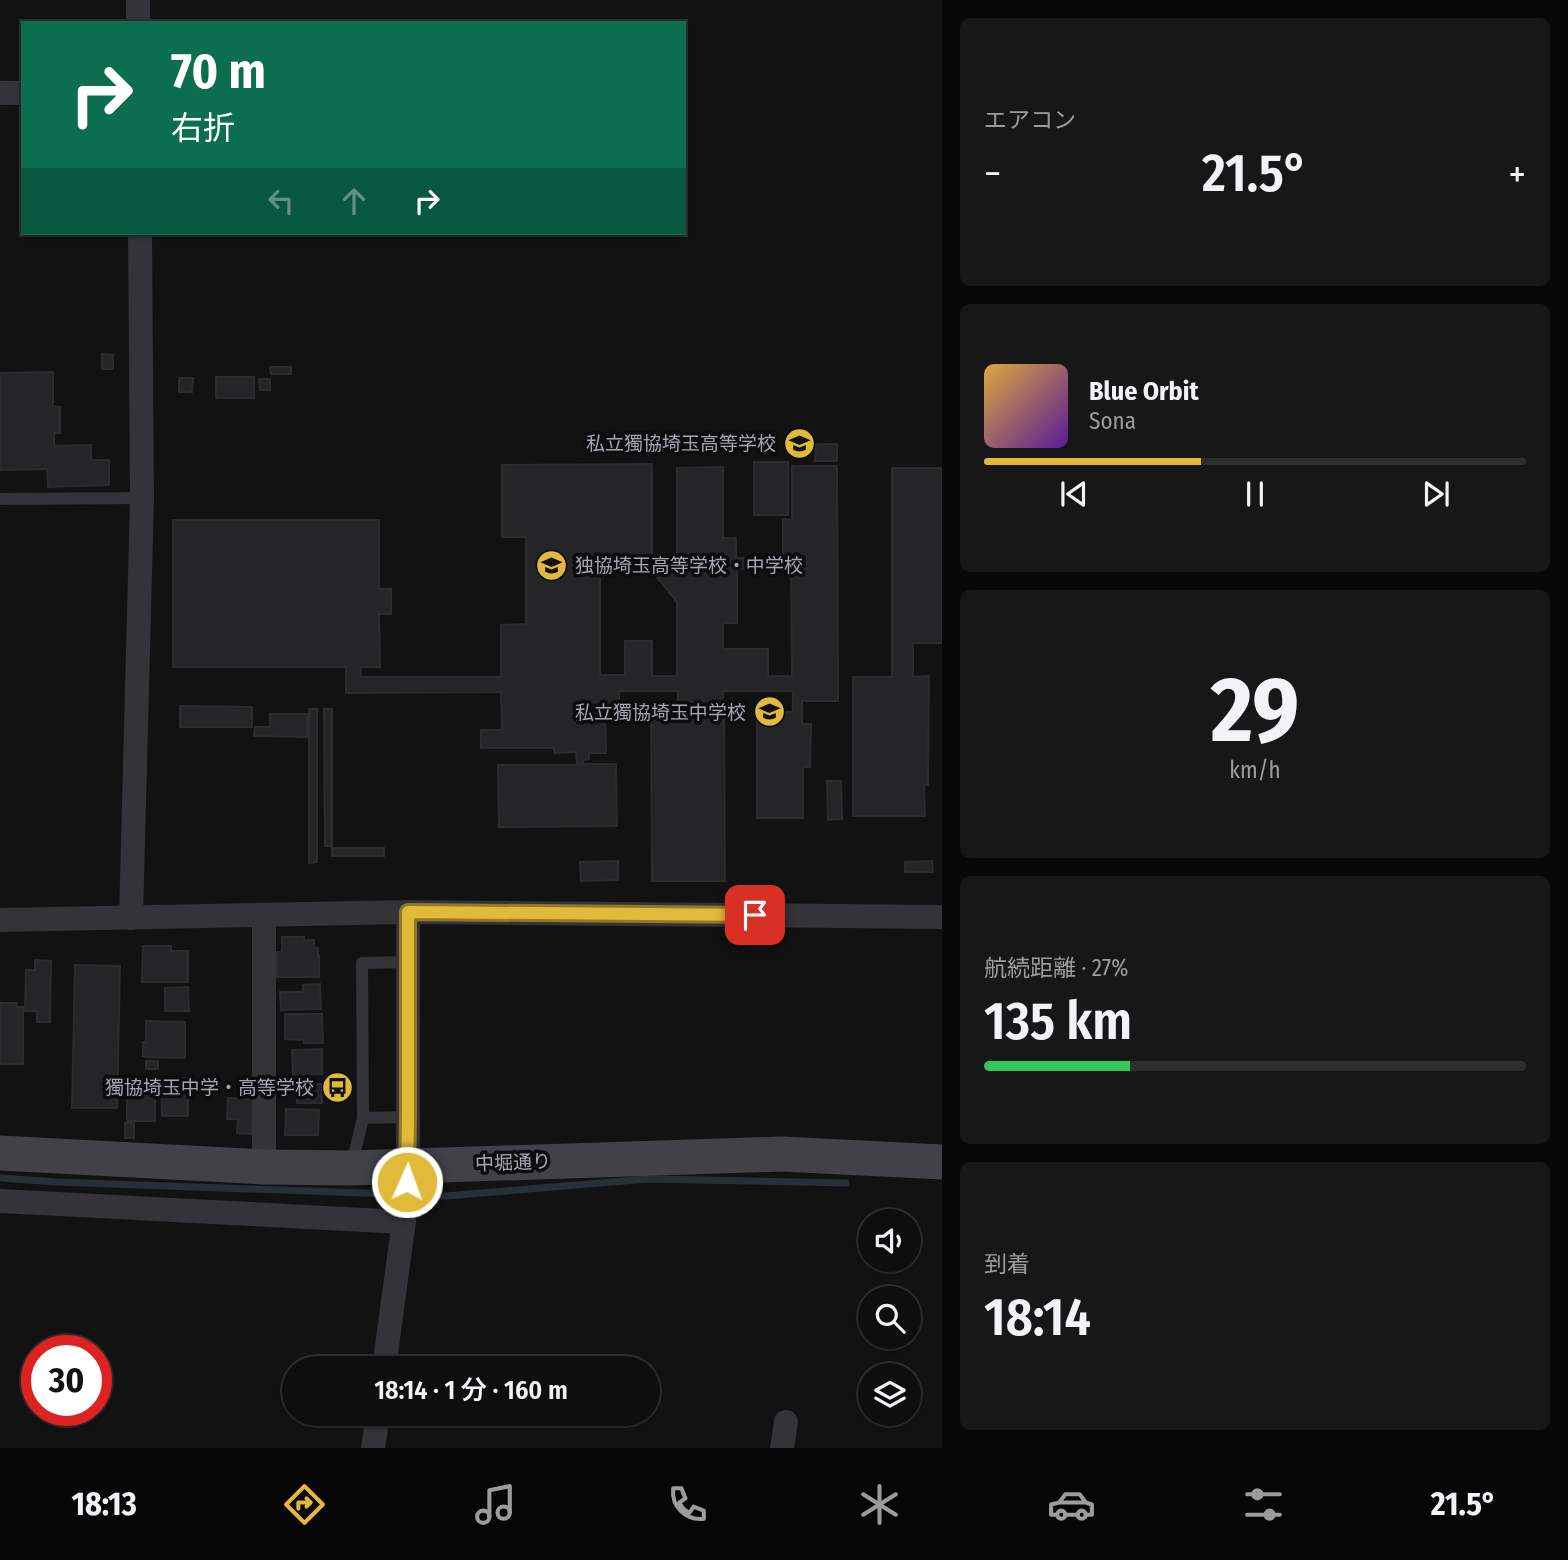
<!DOCTYPE html>
<html lang="ja">
<meta charset="utf-8">
<style>
:root{--surface:#0e0e0e;--page:#171717;--text:#f1f3f6;--muted:#9b9c9e;--line:#2e2e2e;--accent:#e2ba3b}
body{margin:0;font-family:"Fira Sans Condensed","Noto Sans JP",sans-serif;background:var(--page);color:var(--text);height:100vh;display:flex;flex-direction:column;font-size:26px;white-space:nowrap}
*{box-sizing:border-box;margin:0}
p{font-size:23px;color:var(--muted)}
.icon{flex:none;width:38px;height:38px;fill:none;stroke:currentColor;stroke-width:2;stroke-linecap:round;stroke-linejoin:round}
.map{position:relative;flex:1;overflow:hidden}
.drawer{display:flex;flex-direction:column;gap:18px;padding:18px;background:#080808;width:626px}
.drawer>*{flex:none}
.top-card{position:absolute;left:21px;top:21px;width:665px;height:214px;border-radius:0px;box-shadow:0 2px 5px #0004,0 0 0 2px var(--line);background:#0b6e4f;color:#fff;overflow:hidden}
.tools{position:absolute;left:858px;top:1209px;display:grid;gap:14px}
.tools a{display:grid;place-items:center;width:63px;height:63px;border-radius:50%;background:var(--surface);box-shadow:0 2px 5px #0004,0 0 0 2px var(--line);font-size:35px}
.speed{position:absolute;left:21px;top:1335px;display:flex;gap:14px;font-size:35px;font-weight:700;text-align:center}
.speed>*{display:grid;place-content:center;width:91px;height:91px;border-radius:50%;background:var(--surface);box-shadow:0 2px 5px #0004,0 0 0 2px var(--line);line-height:1}
.speed .limit{border:10px solid #d22;background:#fff;color:#111}
.pin{position:absolute;display:grid;place-items:center;width:60px;height:60px;color:#fff;margin:-30px;border-radius:14px;box-shadow:0 4px 10px #0006}
.me{position:absolute;width:77px;margin:-38px;rotate:2deg;stroke-linejoin:round;filter:drop-shadow(0 0 5px #0008)}
.turn{display:flex;align-items:center;gap:24px;height:147px;padding:0 35px;font-size:32px}
.turn .icon{width:91px;height:91px;stroke-width:2.5}
.turn b{display:block;font-size:49px;line-height:60px}
.lanes{display:flex;align-items:center;height:66px;padding:0 35px;background:#0003;justify-content:center;gap:35px;direction:ltr}
.lanes .off{opacity:.35}
.big{font-size:52px;font-weight:600;line-height:1.1}
.drawer .widget{flex:1;display:flex;flex-direction:column;justify-content:center;gap:10px;min-width:0;padding:0 24px;border-radius:10px;background:var(--page)}
.drawer .dial{align-items:center;gap:0}
.dial b{font-size:91px;line-height:1}
.song{display:flex;align-items:center;gap:21px}
.cover{width:84px;height:84px;border-radius:10px;background:linear-gradient(135deg,hsl(40 70% 55%),hsl(270 70% 35%))}
.played{height:7px;border-radius:4px;background:linear-gradient(90deg,var(--accent) 40%,var(--line) 40%)}
.keys{display:flex;justify-content:space-around;direction:ltr}
.heat{display:flex;justify-content:space-between;align-items:center;font-size:38px;direction:ltr}
.charge{height:10px;border-radius:5px;background:linear-gradient(90deg,#34c759 27%,var(--line) 0)}
.trip{position:absolute;left:282px;top:1356px;width:378px;height:70px;border-radius:35px;background:var(--surface);box-shadow:0 2px 5px #0004,0 0 0 2px var(--line);font-weight:600;line-height:70px;text-align:center}
.tab-bar{display:flex;height:112px;justify-content:space-around;align-items:center;background:#060606;color:var(--muted)}
.tab-bar .icon{width:49px;height:49px}
.tab-bar .active{color:var(--accent)}
.tab-bar b{font-size:32px;color:var(--text)}
main{display:flex;flex:1;min-height:0}
.map>svg:first-child{display:block}
.lines{fill:none;stroke-linecap:round;stroke-linejoin:round}
.stream{stroke:#292f36;stroke-width:7}
.building{fill:#252527;stroke:#2c2c2f;stroke-width:2;fill-rule:evenodd}
.lane{stroke:#333338;stroke-width:12}
.street{stroke:#333338;stroke-width:24}
.secondary{stroke:#414248;stroke-width:35}
.route-casing{stroke:#937926;stroke-width:18}
.route{stroke:#e2ba3b;stroke-width:12}
.labels{text-anchor:middle;stroke-width:7;stroke-linejoin:round;paint-order:stroke}
.poi-label{font-size:19px;fill:#a4a7b3;stroke:#0d0d0e;text-anchor:end}
.street-label{font-size:19px;fill:#a4a7b3;stroke:#0d0d0e}
</style>
<main>
<div class="map">
<svg width="942" height="1448" viewBox="0 0 942 1448">
<rect width="100%" height="100%" fill="#121213"/>
<g class="lines">
<polyline class="stream" points="0,1178 57,1182 446,1196 648,1179 846,1183"/>
</g>
<g class="building">
<polygon points="102,354 113,355 113,369 102,369"/>
<polygon points="270,367 291,367 291,374 271,374"/>
<polygon points="53,372 53,406 60,407 60,433 54,433 54,446 91,445 91,460 109,460 109,485 48,487 47,469 0,470 0,373"/>
<rect x="216" y="377" width="38" height="21"/>
<polygon points="179,378 193,378 192,392 179,392"/>
<polygon points="259,379 270,379 270,390 260,390"/>
<polygon points="816,444 837,444 837,461 815,461"/>
<rect x="754" y="462" width="34" height="53"/>
<path d="M652,464V559H677V468L723,467V538H736V558L783,557V519L792,520V466H837L838,701H802V724H811L810,767H803V818H757V712H793V691H723V701L678,702V691H619V708H605L606,753H589V759L583,760V764H616L617,826L499,827L498,765H577L576,752L554,753V748H481V730H502L501,692L346,693V667H173V520H379V589H391V614H379L380,667H361V677H501V625L526,624V537H502V465ZM791,568L792,676H768V649H723V623H737V569ZM600,571H652L677,602V676H652V641H625V675H600Z"/>
<polygon points="892,468 942,468 942,643 913,643 913,677 929,676 928,785 924,785 925,816 853,816 853,677 892,677"/>
<polygon points="651,704 724,704 725,881 652,881"/>
<polygon points="180,706 252,707 252,727 180,727"/>
<polygon points="309,709 317,709 317,862 309,863"/>
<polygon points="324,709 332,709 332,846 325,846"/>
<polygon points="270,714 307,714 307,737 254,736 255,727 270,727"/>
<polygon points="827,781 841,781 842,819 828,820"/>
<rect x="332" y="848" width="52" height="8"/>
<polygon points="618,861 618,880 581,881 580,862"/>
<polygon points="932,861 933,872 905,872 905,862"/>
<polygon points="282,937 304,937 304,940 314,940 314,948 318,948 318,955 319,955 319,977 277,977 277,952 282,952"/>
<polygon points="143,946 171,946 171,951 188,951 188,982 142,982"/>
<polygon points="35,960 51,961 50,1022 37,1022 37,1011 25,1011 26,970 35,970"/>
<polygon points="75,965 120,966 117,1108 72,1108"/>
<polygon points="320,984 321,1009 281,1010 280,992 303,992 303,985"/>
<polygon points="188,987 189,1011 165,1011 165,988"/>
<polygon points="0,1003 17,1003 16,1007 23,1007 23,1064 0,1064"/>
<polygon points="285,1014 322,1014 323,1043 304,1043 304,1040 285,1039"/>
<polygon points="146,1021 185,1022 185,1058 146,1057 146,1056 143,1056 143,1042 146,1042"/>
<polygon points="322,1049 322,1074 293,1075 292,1050"/>
<rect x="146" y="1061" width="12" height="8"/>
<polygon points="161,1078 188,1078 188,1116 162,1116"/>
<polygon points="309,1084 321,1084 322,1103 297,1103 297,1087 309,1087"/>
<rect x="127" y="1085" width="28" height="36"/>
<polygon points="228,1098 253,1099 252,1134 237,1133 238,1119 227,1119"/>
<polygon points="286,1109 319,1110 318,1135 285,1135"/>
<rect x="125" y="1123" width="9" height="15"/>
</g>
<g class="lines">
<g class="lane">
<polyline points="0,499 142,498"/>
<polyline points="363,1118 408,1117"/>
<polyline points="352,1164 363,1118 362,963 408,962"/>
</g>
<g class="street">
<polyline points="138,0 138,23"/>
<polyline points="0,93 23,93"/>
<polyline points="131,918 142,498 140,233"/>
<polyline points="0,920 408,912 942,917"/>
<polyline points="264,1167 264,915"/>
<polyline points="0,1201 404,1222"/>
<polyline points="384,1368 405,1213 408,1166 408,912"/>
<polyline points="373,1448 378,1414"/>
<polyline points="782,1448 786,1422"/>
</g>
<polyline class="secondary" points="0,1153 264,1167 351,1168 782,1154 942,1162"/>
</g>
<g class="lines">
<defs>
<polyline id="route" points="407,1182 408,1117 408,912 755,915"/>
</defs>
<use href="#route" class="route-casing"/>
<use href="#route" class="route"/>
</g>
<defs>
<symbol id="school-disc" viewBox="-11 -11 22 22"><circle r="9.5" fill="#e2ba3b" stroke="#0d0d0e"/><path d="M0-5L7-2L0 1L-7-2ZM-4 1L0 2.5L4 1V4Q0 6-4 4Z" fill="#111"/></symbol>
<symbol id="bus-disc" viewBox="-11 -11 22 22"><circle r="9.5" fill="#e2ba3b" stroke="#0d0d0e"/><path d="M-5-6H5V4H4V6H2V4H-2V6H-4V4H-5ZM-3.5-4V0h7V-4ZM-3.5 1.2v1.5H-2V1.2ZM2 1.2v1.5H3.5V1.2Z" fill="#111"/></symbol>
</defs>
<g fill-rule="evenodd">
<use href="#school-disc" x="782" y="426" width="35" height="35"/>
<use href="#school-disc" x="534" y="548" width="35" height="35"/>
<use href="#school-disc" x="752" y="694" width="35" height="35"/>
<use href="#bus-disc" x="320" y="1070" width="35" height="35"/>
</g>
<g class="labels">
<g class="poi-label">
<text x="776" y="450">私立獨協埼玉高等学校</text>
<text x="575" y="572" text-anchor="start">独協埼玉高等学校・中学校</text>
<text x="746" y="719">私立獨協埼玉中学校</text>
<text x="314" y="1094">獨協埼玉中学・高等学校</text>
</g>
<g class="street-label">
<text transform="translate(513 1162) rotate(-2)" y="7">中堀通り</text>
</g>
</g>
</svg>
<div class="tools">
<a><svg class="icon" aria-label="sound" viewBox="0 0 24 24"><path d="M4 9h4l5-4v14l-5-4H4zM17 9q2 3 0 6"/></svg></a>
<a><svg class="icon" aria-label="search" viewBox="0 0 24 24"><circle cx="10" cy="10" r="6"/><path d="M15 15l6 6"/></svg></a>
<a><svg class="icon" aria-label="layers" viewBox="0 0 24 24"><path d="M12 4l9 5-9 5-9-5zM3 14l9 5 9-5"/></svg></a>
</div>
<div class="speed"><div class="limit">30</div></div>
<div class="pin" style="left:755px;top:915px;background:#d93025"><svg class="icon" aria-label="arrive" viewBox="0 0 24 24"><path d="M6 21V4h12l-3 4 3 4H6"/></svg></div>
<svg class="me" style="left:407px;top:1182px" viewBox="-20 -20 40 40"><circle r="17" fill="#e2ba3b" stroke="#fff" stroke-width="3"/><path d="M0-11L8 9 0 5-8 9z" fill="#fff"/></svg>
<div class="trip">18:14 · 1 分 · 160 m</div>
<div class="top-card">
<div class="turn"><svg class="icon" aria-label="right" viewBox="0 0 24 24"><path d="M7 20v-9h11M14 6l5 5-5 5"/></svg><div><b>70 m</b>右折</div></div>
<div class="lanes"><svg class="icon off" aria-label="left" viewBox="0 0 24 24"><path d="M17 20v-9H6M10 6l-5 5 5 5"/></svg><svg class="icon off" aria-label="ahead" viewBox="0 0 24 24"><path d="M12 20V5M6 11l6-6 6 6"/></svg><svg class="icon" aria-label="right" viewBox="0 0 24 24"><path d="M7 20v-9h11M14 6l5 5-5 5"/></svg></div>
</div>
</div>
<section class="drawer">
<div class="widget"><p>エアコン</p>
<div class="heat"><a>−</a><b class="big">21.5°</b><a>+</a></div>
</div>
<div class="widget">
<div class="song"><i class="cover"></i><div><b>Blue Orbit</b><p>Sona</p></div></div>
<div class="played"></div>
<div class="keys"><svg class="icon" aria-label="previous" viewBox="0 0 24 24"><path d="M18 5L8 12l10 7zM5 5v14"/></svg><svg class="icon" aria-label="pause" viewBox="0 0 24 24"><path d="M8 5v14M16 5v14"/></svg><svg class="icon" aria-label="next" viewBox="0 0 24 24"><path d="M6 5l10 7-10 7zM19 5v14"/></svg></div>
</div>
<div class="widget dial"><b>29</b><p>km/h</p></div>
<div class="widget"><p>航続距離 · 27%</p><b class="big">135 km</b><div class="charge"></div></div>
<div class="widget"><p>到着</p><b class="big">18:14</b></div>
</section>
</main>
<nav class="tab-bar">
<b>18:13</b>
<svg class="icon active" aria-label="directions" viewBox="0 0 24 24"><path d="M12 3l9 9-9 9-9-9zM9 14v-3h6M13 9l2 2-2 2"/></svg>
<svg class="icon" aria-label="music" viewBox="0 0 24 24"><path d="M9 18V5l10-2v13"/><circle cx="6" cy="18" r="3"/><circle cx="16" cy="16" r="3"/></svg>
<svg class="icon" aria-label="phone" viewBox="0 0 24 24"><path d="M5 4h4l2 5-3 2q2 4 5 5l2-3 5 2v4C11 20 4 13 5 4z"/></svg>
<svg class="icon" aria-label="climate" viewBox="0 0 24 24"><path d="M12 3v18M4 7l16 10M4 17L20 7"/></svg>
<svg class="icon" aria-label="car" viewBox="0 0 24 24"><path d="M5 17H2v-5l4-1 3-4h7l3 4 3 1v5h-3M9 17h6M6 11h13"/><circle cx="7" cy="17" r="2"/><circle cx="17" cy="17" r="2"/></svg>
<svg class="icon" aria-label="filters" viewBox="0 0 24 24"><path d="M4 7h16M4 17h16"/><circle cx="9" cy="7" r="2"/><circle cx="15" cy="17" r="2"/></svg>
<b>21.5°</b>
</nav>
